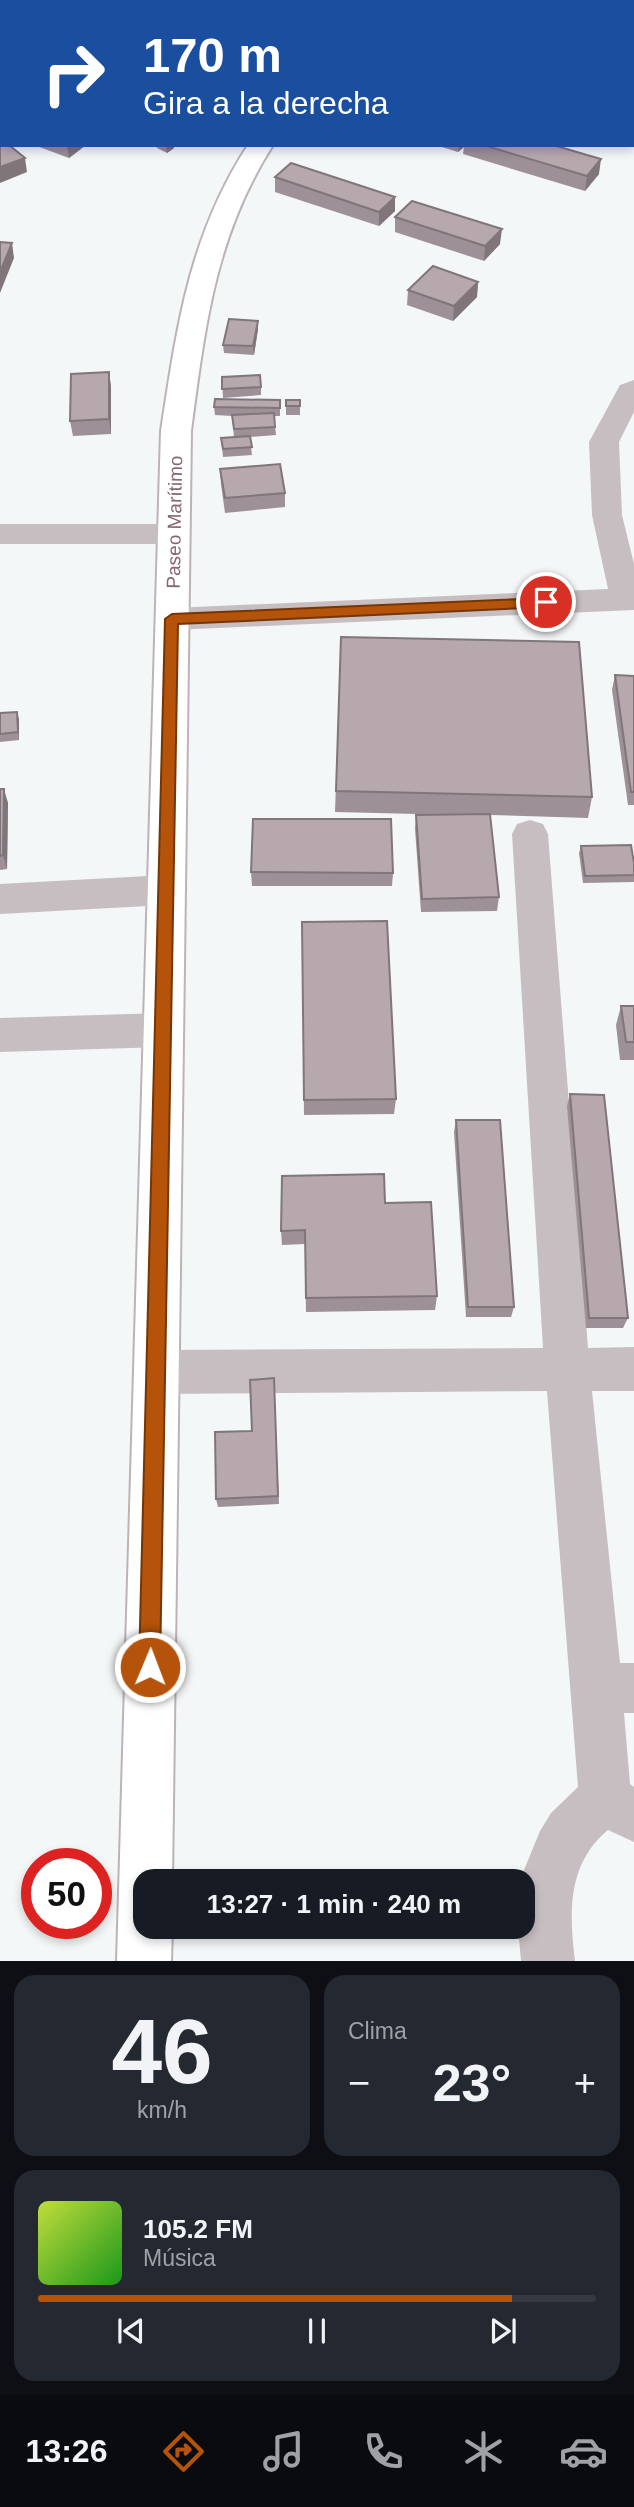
<!DOCTYPE html>
<html lang="es">
<meta charset="utf-8">
<style>
:root{--surface:#171b24;--page:#242831;--text:#f1f3f6;--muted:#9ea1a6;--line:#363941;--accent:#b45309}
body{margin:0;font-family:Arial,sans-serif;background:var(--page);color:var(--text);height:100vh;display:flex;flex-direction:column;font-size:26px;white-space:nowrap}
*{box-sizing:border-box;margin:0}
p{font-size:23px;color:var(--muted)}
.icon{flex:none;width:38px;height:38px;fill:none;stroke:currentColor;stroke-width:2;stroke-linecap:round;stroke-linejoin:round}
.map{position:relative;height:1961px;overflow:hidden}
.panel{display:flex;flex-direction:column;gap:14px;padding:14px;background:#0d0f14;flex:1}
.panel>*{flex:none}
.guide{position:absolute;left:0px;top:0px;width:635px;height:147px;box-shadow:0 4px 10px #0003;background:#1a4fa0;color:#fff;overflow:hidden}
.speed{position:absolute;left:21px;top:1848px;display:flex;gap:14px;font-size:35px;font-weight:700;text-align:center}
.speed>*{display:grid;place-content:center;width:91px;height:91px;border-radius:50%;background:var(--surface);box-shadow:0 4px 10px #0003;line-height:1}
.speed .limit{border:10px solid #d22;background:#fff;color:#111}
.pin{position:absolute;display:grid;place-items:center;width:60px;height:60px;color:#fff;margin:-30px;border:4px solid #fff;border-radius:50%;box-shadow:0 2px 7px #0007}
.me{position:absolute;width:77px;margin:-38px;rotate:1deg;stroke-linejoin:round;filter:drop-shadow(0 0 5px #0008)}
.turn{display:flex;align-items:center;gap:24px;height:147px;padding:0 28px;font-size:32px}
.turn .icon{width:91px;height:91px;stroke-width:2.5}
.turn b{display:block;font-size:49px;line-height:60px}
.big{font-size:52px;font-weight:600;line-height:1.1}
.panel .tile{flex:1;display:flex;flex-direction:column;justify-content:center;gap:10px;min-width:0;padding:0 24px;border-radius:21px;background:var(--page)}
.panel .dial{align-items:center;gap:0}
.dial b{font-size:91px;line-height:1}
.song{display:flex;align-items:center;gap:21px}
.cover{width:84px;height:84px;border-radius:10px;background:linear-gradient(135deg,hsl(70 70% 55%),hsl(120 70% 35%))}
.played{height:7px;border-radius:4px;background:linear-gradient(90deg,var(--accent) 85%,var(--line) 85%)}
.keys{display:flex;justify-content:space-around;direction:ltr}
.heat{display:flex;justify-content:space-between;align-items:center;font-size:38px;direction:ltr}
.panel .tiles{flex:1;display:grid;gap:14px;grid-template-columns:1fr 1fr}
.tile:last-child{grid-column:span 2}
.trip{position:absolute;left:133px;top:1869px;width:402px;height:70px;border-radius:21px;background:var(--surface);box-shadow:0 4px 10px #0003;font-weight:600;line-height:70px;text-align:center}
.tab-bar{display:flex;height:112px;justify-content:space-around;align-items:center;background:#090b0e;color:var(--muted)}
.tab-bar .icon{width:49px;height:49px}
.tab-bar .selected{color:var(--accent)}
.tab-bar b{font-size:32px;color:var(--text)}
.map>svg:first-child{display:block}
.lines{fill:none;stroke-linecap:round;stroke-linejoin:round}
.secondary-casing{stroke:#bdb3b6;stroke-width:4}
.minor{fill:#c7bec1;fill-rule:evenodd}
.secondary{fill:#fff;fill-rule:evenodd}
.wall{fill:#9d9096}
.shaded-wall{fill:#80767a}
.building{fill:#b7a8ae;stroke:#80767a;stroke-width:2}
.route{fill:#b45309;stroke:#753606;stroke-width:2}
.labels{text-anchor:middle;stroke-width:7;stroke-linejoin:round;paint-order:stroke}
.street-label{font-size:19px;fill:#866670;stroke:#fff}
</style>
<div class="map">
<svg width="634" height="1961" viewBox="0 0 634 1961">
<rect width="100%" height="100%" fill="#f4f7f7"/>
<g class="lines">
<defs>
<g id="secondary">
<polygon points="441,0 465,0 440,2"/>
<path d="M248,145H273C215,236 205,326 191,431L172,1881H145V1927H172L171,1961H117L161,431C177,326 189,236 248,145Z"/>
</g>
</defs>
<use href="#secondary" class="secondary-casing"/>
<g class="minor">
<polygon points="0,24 2,25 2,39 0,38"/>
<polygon points="634,380 634,412 619,442 622,515 634,564 634,610 172,630 161,627 156,619 161,611 172,608 608,589 592,515 589,442 620,385"/>
<polygon points="0,524 173,524 184,527 189,534 184,541 173,544 0,544"/>
<path d="M530,820L543,824L548,834L588,1348L634,1347V1391H592L620,1663H634V1713H624L630,1784L634,1787V1842L608,1830C567,1864 569,1913 575,1961H521L518,1927H523L521,1881L524,1870L540,1831L551,1813L578,1787L547,1391L156,1394L140,1387L134,1372L140,1357L156,1350L543,1348L512,834L517,824Z"/>
<polygon points="166,875 179,880 185,890 179,900 166,905 0,914 0,884"/>
<polygon points="163,1013 177,1018 183,1030 177,1042 163,1047 0,1052 0,1018"/>
</g>
<use href="#secondary" class="secondary"/>
</g>
<g class="wall">
<polygon points="0,0 2,2 2,23 0,22"/>
<polygon points="66,0 104,0 101,2 70,2"/>
<polygon points="34,145 86,145 69,158"/>
<polygon points="156,145 174,145 174,148 167,153 157,148"/>
<polygon points="435,145 553,145 599,174 585,191 463,154 464,147 458,152"/>
<polygon points="275,177 395,211 379,226 275,192"/>
<polygon points="395,217 500,244 484,261 395,232"/>
<polygon points="478,282 477,297 453,321 407,305 408,290"/>
<polygon points="258,329 254,355 224,353 223,345"/>
<polygon points="109,372 111,387 111,434 73,436 70,421"/>
<polygon points="222,377 261,387 261,395 223,398"/>
<polygon points="280,400 280,416 274,416 276,435 250,437 252,455 223,457 221,438 234,437 232,416 215,415 214,407"/>
<rect x="286" y="400" width="14" height="15"/>
<polygon points="220,469 285,493 285,507 225,513 221,484"/>
<polygon points="341,637 592,797 588,818 490,815 499,897 497,911 421,912 415,829 416,815 458,815 335,812"/>
<polygon points="615,675 634,676 634,805 628,805 612,690"/>
<polygon points="0,713 19,719 19,740 0,742"/>
<polygon points="0,789 8,803 7,869 0,870"/>
<polygon points="581,846 634,863 634,882 583,883 579,853"/>
<polygon points="251,872 393,873 392,886 252,886"/>
<polygon points="302,922 396,1099 394,1114 304,1115"/>
<polygon points="621,1006 634,1006 634,1060 620,1060 616,1025"/>
<polygon points="570,1094 628,1318 623,1328 586,1328 567,1106"/>
<polygon points="456,1120 514,1307 511,1317 466,1317 454,1132"/>
<polygon points="385,1203 437,1296 435,1310 306,1312 305,1244 282,1245 281,1231"/>
<polygon points="274,1378 279,1504 218,1507 216,1499 252,1431"/>
</g>
<g class="shaded-wall">
<polygon points="85,0 104,0 101,2 86,2"/>
<polygon points="198,0 230,0 227,2 194,2"/>
<polygon points="316,0 343,0 343,2 313,2"/>
<polygon points="67,145 86,145 69,158"/>
<polygon points="166,145 174,145 174,148 167,153"/>
<polygon points="459,145 464,145 464,147 458,152"/>
<polygon points="25,158 27,172 0,183 0,167"/>
<polygon points="601,159 599,174 585,191 587,176"/>
<polygon points="395,197 395,211 379,226 379,212"/>
<polygon points="502,229 500,244 484,261 485,246"/>
<polygon points="12,243 14,258 0,293 0,272"/>
<polygon points="478,282 477,297 453,321 454,306"/>
<polygon points="258,321 258,329 254,355 253,346"/>
<polygon points="109,372 111,387 111,434 109,419"/>
<polygon points="17,712 19,719 19,740 18,732"/>
<polygon points="4,789 8,803 7,869 3,855"/>
</g>
<g class="building">
<polygon points="0,0 44,0 48,2 2,2 2,5 0,5"/>
<polygon points="145,0 198,0 194,2 141,2"/>
<polygon points="255,0 316,0 313,2 252,2"/>
<polygon points="0,139 2,140 2,145 9,145 25,158 0,167"/>
<polygon points="483,145 553,145 601,159 587,176"/>
<polygon points="291,163 395,197 379,212 275,177"/>
<polygon points="412,201 502,229 485,246 395,217"/>
<polygon points="0,242 12,243 0,272"/>
<polygon points="433,266 478,282 454,306 408,290"/>
<polygon points="229,319 258,321 253,346 223,345"/>
<polygon points="109,372 109,419 70,421 71,374"/>
<polygon points="260,375 261,387 222,389 222,377"/>
<polygon points="215,399 280,400 280,408 214,407"/>
<rect x="286" y="400" width="14" height="6"/>
<polygon points="274,413 275,427 234,429 232,415"/>
<polygon points="250,436 252,447 223,449 221,438"/>
<polygon points="280,464 285,493 225,498 220,469"/>
<polygon points="341,637 579,642 592,797 336,791"/>
<polygon points="615,675 634,676 634,792 631,792"/>
<polygon points="17,712 18,732 0,734 0,713"/>
<polygon points="0,789 4,789 3,855 0,856"/>
<polygon points="490,814 499,897 422,899 416,815"/>
<polygon points="253,819 391,819 393,873 251,872"/>
<polygon points="631,845 634,863 634,875 585,876 581,846"/>
<polygon points="387,921 396,1099 304,1100 302,922"/>
<polygon points="621,1006 634,1006 634,1042 626,1042"/>
<polygon points="570,1094 604,1095 628,1318 589,1318"/>
<polygon points="456,1120 500,1120 514,1307 468,1307"/>
<polygon points="384,1174 385,1203 431,1202 437,1296 306,1298 305,1230 281,1231 282,1176"/>
<polygon points="274,1378 278,1496 216,1499 215,1432 252,1431 250,1380"/>
</g>
<polygon class="route" points="546,598 552,602 546,607 178,624 160,1667 157,1674 150,1677 142,1674 139,1667 165,619 172,614"/>
<g class="labels">
<g class="street-label">
<text transform="translate(174 522) rotate(-89)" y="7">Paseo Marítimo</text>
</g>
</g>
</svg>
<div class="speed"><div class="limit">50</div></div>
<div class="pin" style="left:546px;top:602px;background:#d93025"><svg class="icon" aria-label="arrive" viewBox="0 0 24 24"><path d="M6 21V4h12l-3 4 3 4H6"/></svg></div>
<svg class="me" style="left:150px;top:1667px" viewBox="-20 -20 40 40"><circle r="17" fill="#b45309" stroke="#fff" stroke-width="3"/><path d="M0-11L8 9 0 5-8 9z" fill="#fff"/></svg>
<div class="trip">13:27 · 1 min · 240 m</div>
<div class="guide">
<div class="turn"><svg class="icon" aria-label="right" viewBox="0 0 24 24"><path d="M7 20v-9h11M14 6l5 5-5 5"/></svg><div><b>170 m</b>Gira a la derecha</div></div>
</div>
</div>
<section class="panel">
<div class="tiles">
<div class="tile dial"><b>46</b><p>km/h</p></div>
<div class="tile"><p>Clima</p>
<div class="heat"><a>−</a><b class="big">23°</b><a>+</a></div>
</div>
<div class="tile">
<div class="song"><i class="cover"></i><div><b>105.2 FM</b><p>Música</p></div></div>
<div class="played"></div>
<div class="keys"><svg class="icon" aria-label="previous" viewBox="0 0 24 24"><path d="M18 5L8 12l10 7zM5 5v14"/></svg><svg class="icon" aria-label="pause" viewBox="0 0 24 24"><path d="M8 5v14M16 5v14"/></svg><svg class="icon" aria-label="next" viewBox="0 0 24 24"><path d="M6 5l10 7-10 7zM19 5v14"/></svg></div>
</div>
</div>
</section>
<nav class="tab-bar">
<b>13:26</b>
<svg class="icon selected" aria-label="directions" viewBox="0 0 24 24"><path d="M12 3l9 9-9 9-9-9zM9 14v-3h6M13 9l2 2-2 2"/></svg>
<svg class="icon" aria-label="music" viewBox="0 0 24 24"><path d="M9 18V5l10-2v13"/><circle cx="6" cy="18" r="3"/><circle cx="16" cy="16" r="3"/></svg>
<svg class="icon" aria-label="phone" viewBox="0 0 24 24"><path d="M5 4h4l2 5-3 2q2 4 5 5l2-3 5 2v4C11 20 4 13 5 4z"/></svg>
<svg class="icon" aria-label="climate" viewBox="0 0 24 24"><path d="M12 3v18M4 7l16 10M4 17L20 7"/></svg>
<svg class="icon" aria-label="car" viewBox="0 0 24 24"><path d="M5 17H2v-5l4-1 3-4h7l3 4 3 1v5h-3M9 17h6M6 11h13"/><circle cx="7" cy="17" r="2"/><circle cx="17" cy="17" r="2"/></svg>
</nav>
